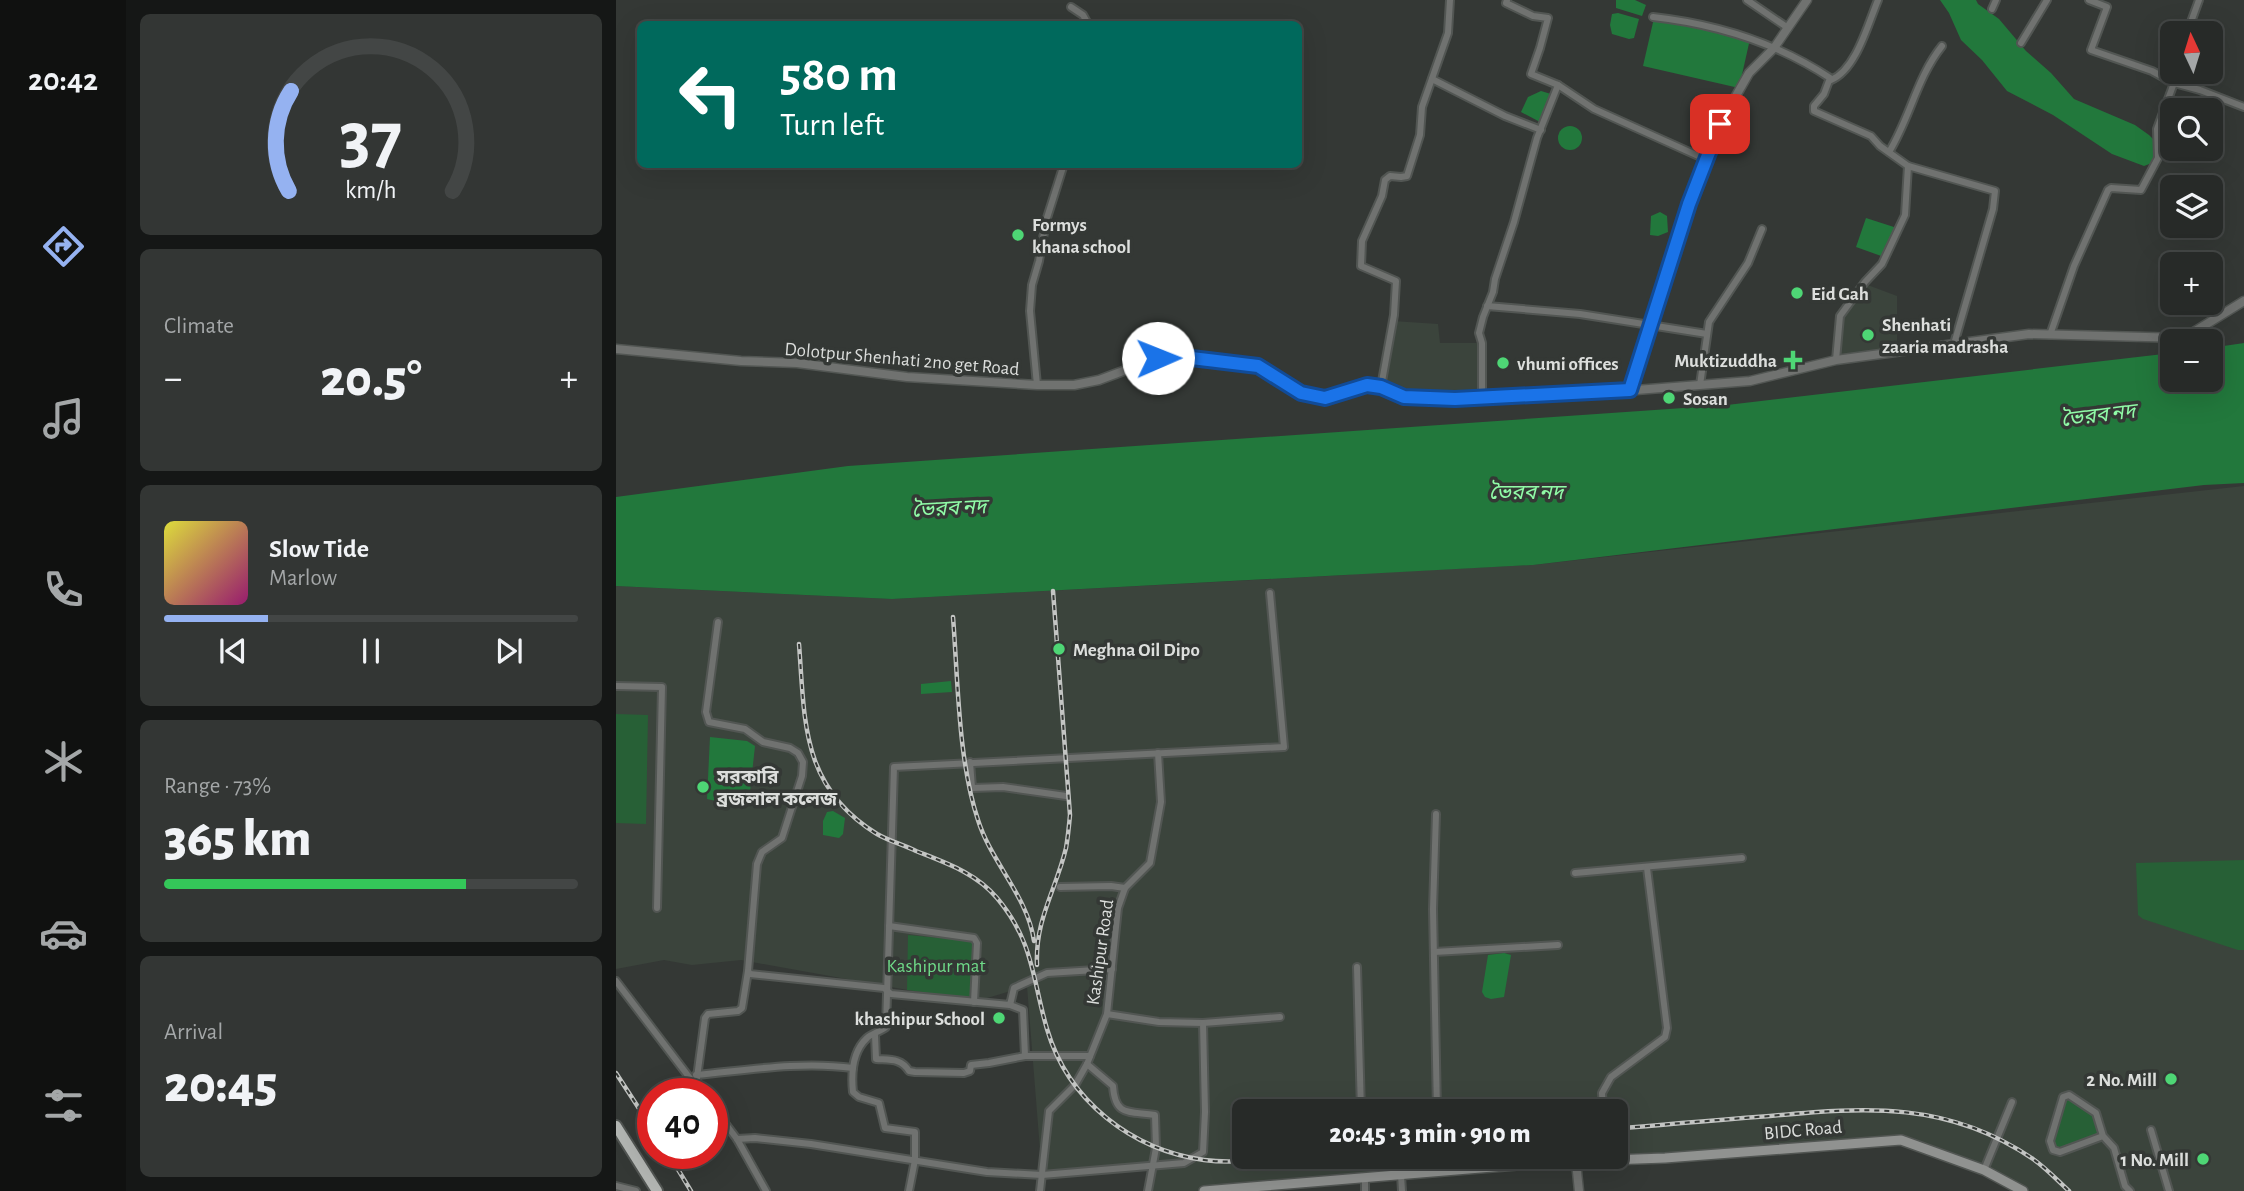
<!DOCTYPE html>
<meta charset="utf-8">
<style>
:root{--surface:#272a28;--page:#333634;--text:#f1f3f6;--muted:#a4a7a8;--line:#434645;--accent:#95b2f1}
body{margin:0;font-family:"Alegreya Sans","Noto Sans Bengali",sans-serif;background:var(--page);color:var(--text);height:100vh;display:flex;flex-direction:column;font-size:26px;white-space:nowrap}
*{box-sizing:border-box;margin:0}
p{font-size:23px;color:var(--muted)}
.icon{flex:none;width:38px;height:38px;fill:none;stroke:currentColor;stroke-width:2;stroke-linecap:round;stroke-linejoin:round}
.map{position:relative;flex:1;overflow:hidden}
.details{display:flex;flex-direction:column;gap:14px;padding:14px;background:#151716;width:490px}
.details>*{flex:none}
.hud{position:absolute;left:21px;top:21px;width:665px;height:147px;border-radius:10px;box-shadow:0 7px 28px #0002,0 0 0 2px var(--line);background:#00695c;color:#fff;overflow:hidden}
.needle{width:46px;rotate:356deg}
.tools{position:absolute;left:1544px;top:21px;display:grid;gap:14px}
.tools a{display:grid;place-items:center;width:63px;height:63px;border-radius:10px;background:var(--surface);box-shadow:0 7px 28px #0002,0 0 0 2px var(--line);font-size:35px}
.speed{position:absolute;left:21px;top:1078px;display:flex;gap:14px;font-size:35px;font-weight:700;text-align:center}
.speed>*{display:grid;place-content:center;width:91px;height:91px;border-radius:50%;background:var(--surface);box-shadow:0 7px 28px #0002,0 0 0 2px var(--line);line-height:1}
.speed .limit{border:10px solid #d22;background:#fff;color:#111}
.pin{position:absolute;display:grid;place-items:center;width:60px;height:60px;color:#fff;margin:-30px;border-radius:14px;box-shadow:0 4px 10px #0006}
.me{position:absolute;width:77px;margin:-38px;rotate:89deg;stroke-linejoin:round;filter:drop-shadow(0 0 5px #0008)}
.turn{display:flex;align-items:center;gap:24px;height:147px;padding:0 28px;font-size:32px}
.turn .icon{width:91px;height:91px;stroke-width:2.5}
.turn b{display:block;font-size:49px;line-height:60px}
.big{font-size:52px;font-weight:800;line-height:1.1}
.details .tile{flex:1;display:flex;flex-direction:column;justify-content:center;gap:10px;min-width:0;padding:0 24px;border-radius:10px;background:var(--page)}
.details .dial{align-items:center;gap:0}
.dial svg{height:182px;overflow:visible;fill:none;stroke:var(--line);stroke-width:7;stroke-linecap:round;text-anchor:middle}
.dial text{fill:var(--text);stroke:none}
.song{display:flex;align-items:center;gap:21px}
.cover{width:84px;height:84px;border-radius:10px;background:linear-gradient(135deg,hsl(60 70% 55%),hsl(320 70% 35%))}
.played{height:7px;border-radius:4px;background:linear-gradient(90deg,var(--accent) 25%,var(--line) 25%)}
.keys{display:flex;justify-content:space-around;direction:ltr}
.heat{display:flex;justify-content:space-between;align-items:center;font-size:38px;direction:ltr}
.charge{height:10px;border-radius:5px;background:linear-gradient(90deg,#34c759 73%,var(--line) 0)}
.trip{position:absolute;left:616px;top:1099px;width:396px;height:70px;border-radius:10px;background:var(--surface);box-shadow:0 7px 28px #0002,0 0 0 2px var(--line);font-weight:800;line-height:70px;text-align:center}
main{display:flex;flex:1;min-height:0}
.tab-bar{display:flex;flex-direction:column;width:126px;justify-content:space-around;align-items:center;background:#101110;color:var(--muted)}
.tab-bar .icon{width:49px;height:49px}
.tab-bar .active{color:var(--accent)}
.tab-bar b{font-size:32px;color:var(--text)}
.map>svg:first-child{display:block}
.built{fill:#3b443c;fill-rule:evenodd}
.green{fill:#276036}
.water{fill:#22783c}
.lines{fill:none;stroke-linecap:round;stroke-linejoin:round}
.minor-casing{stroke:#525653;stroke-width:10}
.tertiary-casing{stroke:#525653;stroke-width:11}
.secondary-casing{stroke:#525653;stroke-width:12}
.trunk-casing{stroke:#525653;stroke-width:14}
.minor{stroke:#707270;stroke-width:6}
.tertiary{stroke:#707270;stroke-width:8}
.secondary{stroke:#909290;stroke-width:9}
.trunk{stroke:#b3b6b3;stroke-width:10}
.rail-casing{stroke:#c3c5c3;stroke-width:4.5}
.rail{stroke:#343835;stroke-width:2;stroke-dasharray:5;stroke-linecap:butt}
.route-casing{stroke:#114b97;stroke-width:18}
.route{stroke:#1a73e8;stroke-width:12}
.poi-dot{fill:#4ed675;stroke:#343835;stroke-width:2.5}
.labels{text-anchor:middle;stroke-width:7;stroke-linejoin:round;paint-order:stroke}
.poi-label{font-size:19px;font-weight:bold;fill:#dcdedc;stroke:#343835;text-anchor:start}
.street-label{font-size:19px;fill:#dcdedc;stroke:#343835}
.park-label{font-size:19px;fill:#6fdb89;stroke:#343835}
.water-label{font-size:21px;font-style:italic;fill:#90fba7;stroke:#343835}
</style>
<main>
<nav class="tab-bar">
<b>20:42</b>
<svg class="icon active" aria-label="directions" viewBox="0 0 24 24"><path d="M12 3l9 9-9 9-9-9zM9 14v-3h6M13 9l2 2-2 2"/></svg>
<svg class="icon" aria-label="music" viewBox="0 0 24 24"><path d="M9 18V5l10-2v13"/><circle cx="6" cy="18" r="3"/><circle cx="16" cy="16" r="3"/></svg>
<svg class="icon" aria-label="phone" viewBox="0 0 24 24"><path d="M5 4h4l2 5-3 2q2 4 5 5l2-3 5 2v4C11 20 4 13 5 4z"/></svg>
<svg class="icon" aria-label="climate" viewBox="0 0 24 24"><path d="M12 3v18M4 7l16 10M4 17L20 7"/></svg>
<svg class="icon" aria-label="car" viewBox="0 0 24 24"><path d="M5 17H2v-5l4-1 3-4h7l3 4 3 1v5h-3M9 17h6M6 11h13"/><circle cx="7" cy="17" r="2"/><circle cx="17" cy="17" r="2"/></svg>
<svg class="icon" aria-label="filters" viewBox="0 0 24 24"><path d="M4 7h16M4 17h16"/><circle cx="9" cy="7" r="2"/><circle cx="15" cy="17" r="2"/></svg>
</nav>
<section class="details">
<div class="tile dial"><svg viewBox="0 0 100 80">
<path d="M14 69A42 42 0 1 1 86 69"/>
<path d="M14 69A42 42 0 0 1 15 25" stroke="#95b2f1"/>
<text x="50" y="56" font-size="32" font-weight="700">37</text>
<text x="50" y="72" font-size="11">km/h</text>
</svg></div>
<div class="tile"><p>Climate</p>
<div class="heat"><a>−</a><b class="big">20.5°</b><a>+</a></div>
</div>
<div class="tile">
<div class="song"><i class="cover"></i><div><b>Slow Tide</b><p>Marlow</p></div></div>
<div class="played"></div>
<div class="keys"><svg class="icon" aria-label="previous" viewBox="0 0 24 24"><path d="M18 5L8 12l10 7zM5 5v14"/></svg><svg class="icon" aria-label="pause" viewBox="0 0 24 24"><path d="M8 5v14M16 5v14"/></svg><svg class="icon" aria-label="next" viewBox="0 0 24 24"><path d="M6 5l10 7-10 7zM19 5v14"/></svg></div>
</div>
<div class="tile"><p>Range · 73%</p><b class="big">365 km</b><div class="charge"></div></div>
<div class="tile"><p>Arrival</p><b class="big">20:45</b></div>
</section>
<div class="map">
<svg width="1628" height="1191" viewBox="0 0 1628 1191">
<rect width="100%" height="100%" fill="#343835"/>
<g class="built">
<polygon points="1249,284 1281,296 1281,350 1222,358 1225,320"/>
<polygon points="777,321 822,324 824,343 865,343 865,396 789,395 769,386"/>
<path d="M1628,486V1191H1414L1368,1166L1283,1138H1255L588,1191H532L535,1167L426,1175L411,986L358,1002L125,960L76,965L48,960L0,969V586L276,599L731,575L753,571L754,573L917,565ZM628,1111H999V1157H628Z"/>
</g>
<g class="green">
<polygon points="0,694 0,714 32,715 30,824 0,823"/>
<polygon points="1628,860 1628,950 1622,950 1527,919 1522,915 1520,863"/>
<polygon points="292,935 357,941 359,947 355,998 291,990"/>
<polygon points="1448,1096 1479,1111 1487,1136 1441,1152 1434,1141"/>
</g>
<g class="water">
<polygon points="1000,0 1019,0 1030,5 1026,16 1000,8"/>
<polygon points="1324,0 1360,0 1362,4 1383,19 1410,51 1435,73 1458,99 1519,125 1533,135 1537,139 1540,150 1536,163 1528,166 1496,154 1437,115 1391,91 1366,60 1345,40 1333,13"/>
<polygon points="1002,13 1023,19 1018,38 1013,39 996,34 994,25 996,14"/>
<polygon points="1038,18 1134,39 1123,88 1027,66"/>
<polygon points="925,91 935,94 926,121 924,122 905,112 912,97"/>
<circle cx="954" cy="138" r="12"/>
<polygon points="1044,212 1051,216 1052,232 1042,236 1034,235 1035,216"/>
<polygon points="1250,218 1281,228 1268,257 1240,247"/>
<polygon points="1628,343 1628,483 1588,485 917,565 276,599 0,586 0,497 232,466 1111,405 1556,353 1556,380 1594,380 1594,348"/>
<polygon points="335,681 336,692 305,694 305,684"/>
<polygon points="94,737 131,741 139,746 133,801 118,805 91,799"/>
<polygon points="217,811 229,818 227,834 223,838 207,835 207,821 211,812"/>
<polygon points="888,953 895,955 888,997 875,999 869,997 866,992 872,955"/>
</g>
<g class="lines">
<defs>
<g id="minor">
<polyline points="1131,0 1172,28"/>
<polyline points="455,7 467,15 472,24"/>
<polyline points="1376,9 1380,0"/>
<path d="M1037,17C1100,24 1161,43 1214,78L1208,94L1198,106V111L1255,136L1264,146L1292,166L1379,191L1377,209L1338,344"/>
<polyline points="1571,33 1583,0"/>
<polyline points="1405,43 1431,0"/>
<polyline points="816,79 889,116 925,130"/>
<path d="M1215,80C1240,70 1252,24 1262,0"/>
<polyline points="1557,83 1558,72"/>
<polyline points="1558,83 1584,90 1628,107"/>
<polyline points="942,85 978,109 1089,159"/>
<path d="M1273,152C1294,118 1301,77 1326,46"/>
<polyline points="871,306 964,314 1091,334"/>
<polyline points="1434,335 1458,266 1492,190 1495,188 1525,190 1542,158 1541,129 1558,83 1536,71 1475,50 1491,7 1473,0"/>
<polyline points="1220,360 1224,316 1249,282 1266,264 1289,215 1292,166"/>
<polyline points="421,385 414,311 416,285 423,261 430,221 448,164"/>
<polyline points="1084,385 1093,322 1132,263 1146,229"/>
<polyline points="765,387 778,315 780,281 745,266 746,241 766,196 769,180 774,176 785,177 791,176 804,135 806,107 832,33 834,0"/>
<polyline points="866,397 866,343 863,333 867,317 877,292 879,279 898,222 921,138 942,85 915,74 924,48 932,18 917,16 890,3 891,0"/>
<polyline points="102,622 90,712 93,722 129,729 147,742 174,748 182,753 187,762 186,776 166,838 146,852 141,864 132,971 134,974 268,988 275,994 394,1005 398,988 431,973 496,969"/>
<polyline points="0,686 46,687 41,908"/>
<polyline points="354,762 356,788 387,787 450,796"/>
<polyline points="820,814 817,909 821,1111"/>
<polyline points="959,873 1126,858"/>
<polyline points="444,887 495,886 509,888"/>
<polyline points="273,926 358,938 361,943 358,1002"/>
<polyline points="818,952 942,945"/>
<polyline points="741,967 745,1111"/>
<polyline points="0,981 86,1094"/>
<polyline points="394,1005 407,1010 409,1056"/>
<polyline points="491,1014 543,1022 587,1023 664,1017"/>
<path d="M259,1035L260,1059C274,1060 285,1058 293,1071L299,1072L348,1073L354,1071L355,1065L373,1063L409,1056H474"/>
<path d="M471,1064L497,1086C499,1117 513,1111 539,1115L540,1148L532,1191"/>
<path d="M80,1075C132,1070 185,1061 237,1068"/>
<polyline points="80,1085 89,1018 92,1014 122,1011 126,1008 132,971"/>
<polyline points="96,1106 121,1139 150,1191"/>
<polyline points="922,1111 940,1107"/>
<polyline points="987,1111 986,1093 995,1077 1049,1037 1051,1028 1031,868"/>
<polyline points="1535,1130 1553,1191"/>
<polyline points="1487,1136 1444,1152 1437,1150 1434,1141 1447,1097 1453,1095 1480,1113 1487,1136 1498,1148 1509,1186 1514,1191"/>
<polyline points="121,1139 139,1138 195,1144 371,1172 426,1175 568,1163 587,1152 589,1112 587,1023"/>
<polyline points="824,1157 824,1172"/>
<polyline points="1368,1170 1396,1102"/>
<polyline points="785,1175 786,1191"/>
<polyline points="749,1178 749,1191"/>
<polyline points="0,1186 20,1191"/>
<path d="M293,1191L299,1160V1132L269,1128L263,1103L243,1097L237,1092C235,1073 236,1052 251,1038C255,1034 265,1031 270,1027L278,767L668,747L654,593"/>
<polyline points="424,1191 433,1111 459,1085 471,1064 491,1014 502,908 509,888 534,863 545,802 542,753"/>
</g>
<g id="tertiary">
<polyline points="0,349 125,361 181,363 291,377 421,385 458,385 483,380 542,358 559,356 642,366 686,393 709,398 751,385 765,387 788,397 839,399 995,392 1134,381 1220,360 1413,334 1568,338 1628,301"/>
<polyline points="1014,390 1073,204 1104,124 1133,73 1158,48 1191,0"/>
<polyline points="960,1162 963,1191"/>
</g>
<polyline id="secondary" points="588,1191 938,1162 1049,1158 1285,1140 1368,1170 1407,1191"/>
<polyline id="trunk" points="0,1126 41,1191"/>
</defs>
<use href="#minor" class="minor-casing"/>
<use href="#tertiary" class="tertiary-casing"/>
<use href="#secondary" class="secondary-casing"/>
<use href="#trunk" class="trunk-casing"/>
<use href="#minor" class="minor"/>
<use href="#tertiary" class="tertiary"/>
<use href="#secondary" class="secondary"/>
<use href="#trunk" class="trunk"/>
<defs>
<g id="rail">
<path d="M337,617C342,680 342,760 362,820C375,862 412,897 418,941"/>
<path d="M183,644C189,722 185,787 261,834C273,841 288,845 300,851C330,863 360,873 381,898C418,942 416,978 431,1029C452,1101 516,1150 588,1160C618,1164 649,1159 678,1157"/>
<path d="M421,965C419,919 440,890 450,848C452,837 453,826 454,815L437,591"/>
<polyline points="0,1073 37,1130"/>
<path d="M999,1129C1051,1124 1102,1120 1154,1116C1251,1107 1332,1101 1417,1159C1430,1168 1442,1181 1453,1191"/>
<polyline points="52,1153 75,1191"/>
</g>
</defs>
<use href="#rail" class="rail-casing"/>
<use href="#rail" class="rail"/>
</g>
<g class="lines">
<defs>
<polyline id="route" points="542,358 559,356 642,366 685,393 709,398 751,385 765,387 788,397 839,399 1014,390 1073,204 1104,124"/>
</defs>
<use href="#route" class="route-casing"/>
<use href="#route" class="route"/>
</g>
<g class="poi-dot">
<circle cx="402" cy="235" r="7"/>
<circle cx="1181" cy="293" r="7"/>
<circle cx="1252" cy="335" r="7"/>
<path d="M1173.5 349.5h7v7h7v7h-7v7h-7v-7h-7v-7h7z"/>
<circle cx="887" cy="363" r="7"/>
<circle cx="1053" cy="398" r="7"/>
<circle cx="443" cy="649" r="7"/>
<circle cx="87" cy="787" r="7"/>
<circle cx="383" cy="1018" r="7"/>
<circle cx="1555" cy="1079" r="7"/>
<circle cx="1587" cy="1159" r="7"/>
</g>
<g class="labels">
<g class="poi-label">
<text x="416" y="231">Formys<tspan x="416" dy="22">khana school</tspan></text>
<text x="1195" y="300">Eid Gah</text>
<text x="1266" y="331">Shenhati<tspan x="1266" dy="22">zaaria madrasha</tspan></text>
<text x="1161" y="367" text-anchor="end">Muktizuddha</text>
<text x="901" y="370">vhumi offices</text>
<text x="1067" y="405">Sosan</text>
<text x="457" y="656">Meghna Oil Dipo</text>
<text x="101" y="783">সরকারি<tspan x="101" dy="22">ব্রজলাল কলেজ</tspan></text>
<text x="369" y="1025" text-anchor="end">khashipur School</text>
<text x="1541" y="1086" text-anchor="end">2 No. Mill</text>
<text x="1573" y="1166" text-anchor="end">1 No. Mill</text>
</g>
<g class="street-label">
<text transform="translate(286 358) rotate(5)" y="7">Dolotpur Shenhati 2no get Road</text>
<text transform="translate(483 952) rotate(-82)" y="7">Kashipur Road</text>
<text transform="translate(1187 1129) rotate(-5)" y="7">BIDC Road</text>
</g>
<g class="park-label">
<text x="320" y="972">Kashipur mat</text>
</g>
<g class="water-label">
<text transform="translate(1482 415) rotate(-7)" y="7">ভৈরব নদ</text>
<text x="910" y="499">ভৈরব নদ</text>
<text transform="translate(333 508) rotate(-3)" y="7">ভৈরব নদ</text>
</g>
</g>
</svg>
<div class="tools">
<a><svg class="needle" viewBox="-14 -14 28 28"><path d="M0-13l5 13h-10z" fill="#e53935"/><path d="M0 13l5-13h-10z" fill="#a4a7a8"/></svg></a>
<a><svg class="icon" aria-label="search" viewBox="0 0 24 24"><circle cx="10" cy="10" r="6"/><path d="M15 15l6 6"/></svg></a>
<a><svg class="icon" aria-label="layers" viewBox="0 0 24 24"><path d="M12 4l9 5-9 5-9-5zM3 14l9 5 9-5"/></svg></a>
<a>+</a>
<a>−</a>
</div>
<div class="speed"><div class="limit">40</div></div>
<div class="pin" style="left:1104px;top:124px;background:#d93025"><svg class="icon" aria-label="arrive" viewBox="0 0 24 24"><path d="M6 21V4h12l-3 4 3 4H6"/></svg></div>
<svg class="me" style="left:542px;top:358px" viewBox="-20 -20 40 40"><circle r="19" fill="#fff"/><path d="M0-13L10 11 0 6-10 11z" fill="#1a73e8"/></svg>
<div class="trip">20:45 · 3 min · 910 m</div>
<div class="hud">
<div class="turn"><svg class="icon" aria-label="left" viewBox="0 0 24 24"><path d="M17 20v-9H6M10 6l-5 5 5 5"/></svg><div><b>580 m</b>Turn left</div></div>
</div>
</div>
</main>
